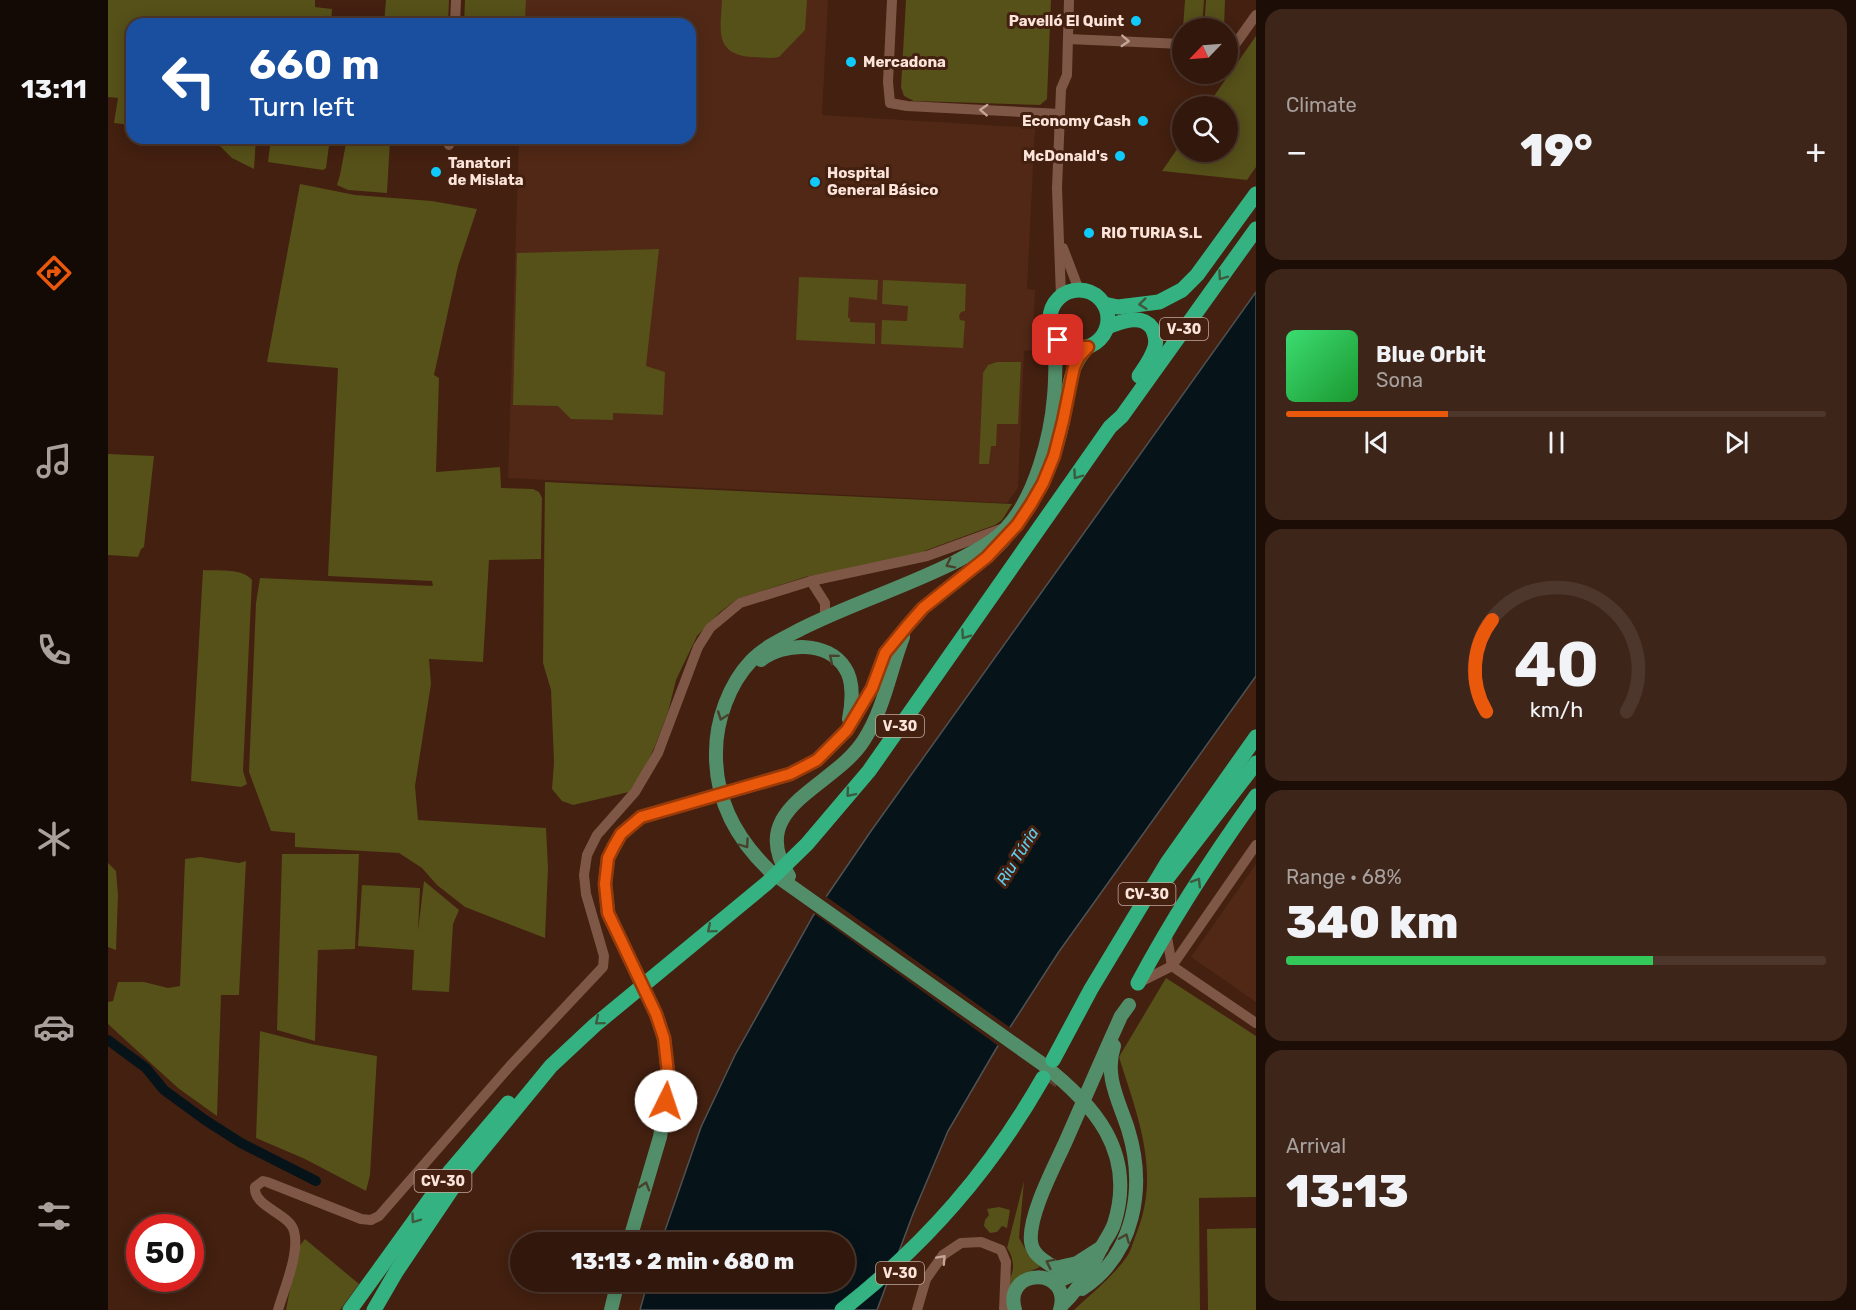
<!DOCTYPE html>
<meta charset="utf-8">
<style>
:root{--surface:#32180c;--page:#3d251a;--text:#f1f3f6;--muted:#a8a09d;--line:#4d372d;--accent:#ea580c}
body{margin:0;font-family:Rubik,sans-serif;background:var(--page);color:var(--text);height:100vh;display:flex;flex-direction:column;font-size:22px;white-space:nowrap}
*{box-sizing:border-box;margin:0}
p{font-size:20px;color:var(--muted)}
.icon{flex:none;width:33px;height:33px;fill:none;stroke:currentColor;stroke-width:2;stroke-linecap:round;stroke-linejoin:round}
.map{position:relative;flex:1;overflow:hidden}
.details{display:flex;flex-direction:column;gap:9px;padding:9px;background:#1c0d07;width:600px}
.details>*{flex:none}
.guide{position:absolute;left:18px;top:18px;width:570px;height:126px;border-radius:18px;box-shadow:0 3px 15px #0003,0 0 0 2px var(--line);background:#1a4fa0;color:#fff;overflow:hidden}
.needle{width:39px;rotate:245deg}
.controls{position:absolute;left:1064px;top:18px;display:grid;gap:12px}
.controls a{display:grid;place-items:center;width:66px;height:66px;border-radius:50%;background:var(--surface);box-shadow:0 3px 15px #0003,0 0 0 2px var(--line);font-size:30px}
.speed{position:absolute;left:18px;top:1214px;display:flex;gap:12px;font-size:30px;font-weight:700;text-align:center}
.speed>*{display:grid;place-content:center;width:78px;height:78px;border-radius:50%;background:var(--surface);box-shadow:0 3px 15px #0003,0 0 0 2px var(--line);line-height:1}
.speed .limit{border:9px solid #d22;background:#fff;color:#111}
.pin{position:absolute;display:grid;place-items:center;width:51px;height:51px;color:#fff;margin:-26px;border-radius:12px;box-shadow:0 3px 9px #0006}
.me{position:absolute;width:66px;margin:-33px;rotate:4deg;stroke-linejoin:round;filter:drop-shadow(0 0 4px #0008)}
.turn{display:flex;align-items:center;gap:21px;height:126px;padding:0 24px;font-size:27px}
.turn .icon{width:78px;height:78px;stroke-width:2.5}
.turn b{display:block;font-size:42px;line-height:51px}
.big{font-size:45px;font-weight:800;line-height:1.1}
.details .widget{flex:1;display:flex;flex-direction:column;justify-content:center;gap:9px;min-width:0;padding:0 21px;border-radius:18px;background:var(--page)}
.details .dial{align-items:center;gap:0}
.dial svg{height:156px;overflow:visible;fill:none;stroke:var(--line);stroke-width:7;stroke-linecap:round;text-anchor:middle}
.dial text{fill:var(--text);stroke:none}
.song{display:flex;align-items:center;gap:18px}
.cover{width:72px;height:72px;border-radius:9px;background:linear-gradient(135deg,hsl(140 70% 55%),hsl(130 70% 35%))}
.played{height:6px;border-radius:3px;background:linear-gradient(90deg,var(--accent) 30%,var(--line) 30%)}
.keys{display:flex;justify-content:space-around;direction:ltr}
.heat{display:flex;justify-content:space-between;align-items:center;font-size:33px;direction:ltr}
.charge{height:9px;border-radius:4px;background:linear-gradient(90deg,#34c759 68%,var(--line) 0)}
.trip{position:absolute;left:402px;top:1232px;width:345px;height:60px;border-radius:30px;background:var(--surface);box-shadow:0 3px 15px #0003,0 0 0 2px var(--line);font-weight:800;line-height:60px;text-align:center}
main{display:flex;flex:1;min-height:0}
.menu{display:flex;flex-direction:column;width:108px;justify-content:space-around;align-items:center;background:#140a05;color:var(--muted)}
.menu .icon{width:42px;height:42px}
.menu .on{color:var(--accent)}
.menu b{font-size:27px;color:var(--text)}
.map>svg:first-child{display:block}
.built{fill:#512816}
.green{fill:#565019}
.water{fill:#061419;stroke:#505253;stroke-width:1.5}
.pier{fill:#432010}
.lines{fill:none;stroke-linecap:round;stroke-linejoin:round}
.canal{stroke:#061419;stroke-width:10}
.highway-tunnel{stroke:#5f3d2e;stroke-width:15;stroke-dasharray:15 8;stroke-linecap:butt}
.minor{stroke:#7f5746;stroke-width:10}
.major{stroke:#528e6a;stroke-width:14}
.highway{stroke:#34b282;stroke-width:15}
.oneway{stroke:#c4a597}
.oneway2{stroke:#3d5a3e}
.oneway3{stroke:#48412b}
.route-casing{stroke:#983908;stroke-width:15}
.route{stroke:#ea580c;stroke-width:10}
.poi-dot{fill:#0fcafa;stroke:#432010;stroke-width:2}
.labels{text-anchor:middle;stroke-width:6;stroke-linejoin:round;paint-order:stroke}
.shield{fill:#432010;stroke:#c4a99d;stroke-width:1.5}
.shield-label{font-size:14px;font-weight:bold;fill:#fce4da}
.poi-label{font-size:15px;font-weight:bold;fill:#fce4da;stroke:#432010;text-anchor:start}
.water-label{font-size:16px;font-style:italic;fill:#60cff4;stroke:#432010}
</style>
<main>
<nav class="menu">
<b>13:11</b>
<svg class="icon on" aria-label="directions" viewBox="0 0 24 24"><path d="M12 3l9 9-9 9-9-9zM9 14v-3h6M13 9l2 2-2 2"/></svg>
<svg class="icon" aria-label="music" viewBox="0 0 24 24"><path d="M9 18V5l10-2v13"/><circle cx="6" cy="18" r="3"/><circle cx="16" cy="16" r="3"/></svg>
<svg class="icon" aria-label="phone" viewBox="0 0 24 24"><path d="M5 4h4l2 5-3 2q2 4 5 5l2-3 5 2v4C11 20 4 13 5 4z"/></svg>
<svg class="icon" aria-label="climate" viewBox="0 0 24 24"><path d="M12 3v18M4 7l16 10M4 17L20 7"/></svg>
<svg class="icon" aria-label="car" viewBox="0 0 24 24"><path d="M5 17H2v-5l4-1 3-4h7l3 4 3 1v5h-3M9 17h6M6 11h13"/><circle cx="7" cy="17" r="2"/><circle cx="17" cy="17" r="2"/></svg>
<svg class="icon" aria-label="filters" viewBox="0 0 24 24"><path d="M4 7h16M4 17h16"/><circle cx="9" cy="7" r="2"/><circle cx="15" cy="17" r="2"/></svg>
</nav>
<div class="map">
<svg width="1148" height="1310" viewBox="0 0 1148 1310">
<rect width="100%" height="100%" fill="#432010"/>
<g class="built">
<polygon points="418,0 720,0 714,115 927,128 919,289 927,290 924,350 916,351 910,488 899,503 400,478 411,138 582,138 582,24 417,24"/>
<polygon points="1148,864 1148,1002 1083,957"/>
</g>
<g class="green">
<polygon points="0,0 207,0 207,7 224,9 223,24 24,24 24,125 6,123 10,98 0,97"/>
<polygon points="278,0 341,0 340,24 276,24"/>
<polygon points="357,0 418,0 417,24 356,24"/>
<path d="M614,0H699L697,30L671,57C662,59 652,57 643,57C605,54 613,28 614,0Z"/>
<polygon points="798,0 943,0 939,99 932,105 806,101 796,96 793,87"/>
<polygon points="1077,0 1096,0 1094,28 1075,28"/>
<polygon points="1098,0 1117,0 1116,28 1096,28"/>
<polygon points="1148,36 1148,167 1139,180 1054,171 1074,142 1074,152 1119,152 1119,106 1099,106"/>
<polygon points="104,138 117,138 118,141 126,138 148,138 146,169 124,158"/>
<polygon points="163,138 222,138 218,168 215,170 160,162"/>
<polygon points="239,138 335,138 334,142 282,140 279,193 240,190 229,185 232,175"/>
<polygon points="192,184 247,195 324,201 369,209 350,266 326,375 331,378 328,472 392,467 393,488 425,489 431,492 434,498 433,552 433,559 381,560 375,662 321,659 323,684 307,786 310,820 438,828 440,868 437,938 357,907 329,885 314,868 291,853 187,847 187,833 163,831 141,772 148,603 152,578 325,586 324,581 220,576 230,368 159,362"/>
<polygon points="551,249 538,366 557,372 555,415 505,413 505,420 463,419 450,406 405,405 409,253"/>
<polygon points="691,277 770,280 769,300 741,297 740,318 742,318 742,322 767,323 767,344 688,340"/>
<polygon points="775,280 858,284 857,311 853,312 851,316 852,320 857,321 855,348 773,344 774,320 799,321 800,306 774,304"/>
<polygon points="889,362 913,362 910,424 889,424 888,446 883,446 881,464 871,464 875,373 880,365"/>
<polygon points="0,454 46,456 36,547 33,549 30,557 0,555"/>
<polygon points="437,482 904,504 894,520 887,525 816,551 816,554 697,577 629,599 611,613 589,636 568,680 560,712 547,746 533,775 521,792 465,805 454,801 444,789 446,762 443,690 435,663"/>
<path d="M95,570C109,571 135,568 144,580L135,771L139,784L133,787L83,781Z"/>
<polygon points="174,854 251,854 247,949 210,950 207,1041 169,1030"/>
<polygon points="92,857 131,863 138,861 131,995 113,995 109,1116 70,1088 0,1024 0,1002 5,1001 10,982 36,982 60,988 72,986 77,859"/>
<polygon points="0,863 8,871 10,895 8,950 0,947"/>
<polygon points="316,881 351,910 345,924 341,992 304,990 306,950 250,946 254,885 312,888 310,931"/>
<path d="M1058,978L1148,1036V1197L1091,1198L1092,1310H966C981,1296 1011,1271 1021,1253C1024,1247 1026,1239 1029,1232C1053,1171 1029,1115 1011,1057Z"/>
<polygon points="152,1031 203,1044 269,1056 262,1175 258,1191 197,1159 148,1138"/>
<path d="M916,1181L911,1238L919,1252L932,1267L913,1275L902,1287L901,1279C908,1270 905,1256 899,1248Z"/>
<polygon points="891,1207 902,1210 899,1228 894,1226 889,1232 882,1233 876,1226 877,1220 881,1215 879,1209"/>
<polygon points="1148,1228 1148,1310 1100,1310 1099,1229"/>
<polygon points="197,1239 251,1284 232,1310 178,1310 190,1248"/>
</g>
<polygon class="water" points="1148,292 1148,676 950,953 888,1049 840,1131 805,1214 769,1310 532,1310 540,1281 736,1281 736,1242 553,1242 593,1127 627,1055 705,916 763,831"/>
<polygon class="pier" points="716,895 904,1029 892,1047 704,912"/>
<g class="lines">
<polyline class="canal" points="0,1040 38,1068 56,1090 97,1120 133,1143 208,1181"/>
<polyline class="highway-tunnel" points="941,1083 952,1065"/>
<g class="minor">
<polyline points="784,0 780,82 782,103 799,106 952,114"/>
<polyline points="347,24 348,0"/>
<polyline points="960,39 1074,44"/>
<polyline points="1119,46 1126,46 1148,15"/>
<polyline points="341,145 342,138"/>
<polyline points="955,248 971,290"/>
<polyline points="953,296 949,188 953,89 959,75 961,0"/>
<polyline points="703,581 717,603 717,617"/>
<polyline points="1058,931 1064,966"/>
<polyline points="1064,966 1148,845"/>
<polyline points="1064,966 1148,1023"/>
<polyline points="1032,982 1064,966"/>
<path d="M170,1310C176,1289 192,1253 186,1231C181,1213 145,1207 147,1187L155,1181L159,1182L253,1219L263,1220L271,1216L402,1066L495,967L496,956L478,894L476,875L479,855L489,835L527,792L550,753L590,647L602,628L632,603L703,581L819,556L896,528"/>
<polyline points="809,1310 818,1279 835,1255 853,1243 873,1242 893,1250 898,1262 896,1310"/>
</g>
<g class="major">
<path d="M948,337C947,357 948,377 946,396C943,436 927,497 899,527C885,543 865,552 847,562C797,587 743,604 693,629C676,638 656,647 643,661C621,684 608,721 608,752C607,800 629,840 663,872L933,1063C986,1104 1029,1152 1006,1224C1003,1233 997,1240 993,1248C983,1269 971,1289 954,1305"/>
<path d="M923,503C938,478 949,450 955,421C961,392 959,370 980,347"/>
<path d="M653,660C676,642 720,641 737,668C746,681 744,704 741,719"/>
<path d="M681,876C636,807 726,788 756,740C776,709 782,671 795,637"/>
<polyline points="521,1242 552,1137 561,1082 556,1038 548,1014 500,913 497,883 500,858 513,834 533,817 682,774 709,760 739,730 764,688 778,653 800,625 815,608 879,557 896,540"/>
<path d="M994,1247L969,1263L947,1268C937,1261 925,1256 923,1242C920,1216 946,1167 957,1143C976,1100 994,1058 1013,1016L1021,1005"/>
<polyline points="946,1283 966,1274 978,1264"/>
<path d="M974,1289C1027,1254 1038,1187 1020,1129C1011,1101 996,1076 1006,1046"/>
<polyline points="503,1310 510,1281"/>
<path d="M907,1310C894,1267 965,1266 952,1310"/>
</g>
<g class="highway">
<circle cx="971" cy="319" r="29"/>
<polyline points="996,304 1010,307 1051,302 1074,290 1089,275 1148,194"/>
<path d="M999,327C1013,322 1033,313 1044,328C1047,334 1049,340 1047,347C1044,358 1037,367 1031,376"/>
<polyline points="1054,885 1148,763"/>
<path d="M1030,983C1065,917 1105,856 1148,796"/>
<polyline points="945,1060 983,989 1059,863 1148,737"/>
<polyline points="242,1310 343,1170 400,1103"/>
<polyline points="266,1310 288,1272 352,1177 443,1066 487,1025 659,883 699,844 761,771 1002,427 1014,416 1148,229"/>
<path d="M734,1310C818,1244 882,1171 935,1078"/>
</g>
</g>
<defs><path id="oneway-chevron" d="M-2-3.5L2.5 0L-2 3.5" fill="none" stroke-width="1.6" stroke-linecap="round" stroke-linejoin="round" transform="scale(1.5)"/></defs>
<g class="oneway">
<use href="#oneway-chevron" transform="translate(1017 41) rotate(3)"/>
<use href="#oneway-chevron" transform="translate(876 110) rotate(-177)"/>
<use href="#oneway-chevron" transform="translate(834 1259) rotate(-47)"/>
</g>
<g class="oneway2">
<use href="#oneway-chevron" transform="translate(1114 276) rotate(126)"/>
<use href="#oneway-chevron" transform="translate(1035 304) rotate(174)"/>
<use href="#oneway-chevron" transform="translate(969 475) rotate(125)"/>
<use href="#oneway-chevron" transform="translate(857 635) rotate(125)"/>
<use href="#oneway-chevron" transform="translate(742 793) rotate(130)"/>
<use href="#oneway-chevron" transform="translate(1089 882) rotate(-58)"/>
<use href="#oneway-chevron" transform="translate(603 929) rotate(140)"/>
<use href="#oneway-chevron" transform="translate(491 1021) rotate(140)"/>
<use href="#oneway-chevron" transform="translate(307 1219) rotate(126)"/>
</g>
<g class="oneway3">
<use href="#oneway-chevron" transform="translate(842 564) rotate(153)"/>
<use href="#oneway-chevron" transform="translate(725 658) rotate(-140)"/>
<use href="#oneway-chevron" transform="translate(614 716) rotate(110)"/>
<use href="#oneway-chevron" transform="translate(637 844) rotate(55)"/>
<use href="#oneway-chevron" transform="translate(537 1186) rotate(-73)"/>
<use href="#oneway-chevron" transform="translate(1017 1238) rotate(-68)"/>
<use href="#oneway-chevron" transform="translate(942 1263) rotate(-154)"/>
</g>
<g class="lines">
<defs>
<polyline id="route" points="558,1101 561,1082 556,1038 548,1014 500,913 497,884 500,858 506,846 513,834 533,817 682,774 709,760 739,730 764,688 777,653 800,625 815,608 879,557 909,525 923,504 935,483 946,456 955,421 966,367 971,357 980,347 963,347 950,340"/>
</defs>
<use href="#route" class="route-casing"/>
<use href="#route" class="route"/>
</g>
<g class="poi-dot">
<circle cx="1028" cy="21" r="6"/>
<circle cx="743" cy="62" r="6"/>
<circle cx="1035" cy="121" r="6"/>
<circle cx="1012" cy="156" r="6"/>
<circle cx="328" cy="172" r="6"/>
<circle cx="707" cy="182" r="6"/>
<circle cx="981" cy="233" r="6"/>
</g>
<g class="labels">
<g class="shield">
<rect x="1052" y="318" width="48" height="22" rx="4.5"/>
<rect x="768" y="715" width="48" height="22" rx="4.5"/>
<rect x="1010.5" y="883" width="57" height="22" rx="4.5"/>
<rect x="306.5" y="1170" width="57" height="22" rx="4.5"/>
<rect x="768" y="1262" width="48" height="22" rx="4.5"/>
</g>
<g class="shield-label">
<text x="1076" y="334">V-30</text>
<text x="792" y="731">V-30</text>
<text x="1039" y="899">CV-30</text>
<text x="335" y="1186">CV-30</text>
<text x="792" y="1278">V-30</text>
</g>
<g class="poi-label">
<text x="1016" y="26" text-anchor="end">Pavelló El Quint</text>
<text x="755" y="67">Mercadona</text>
<text x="1023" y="126" text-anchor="end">Economy Cash</text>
<text x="1000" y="161" text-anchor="end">McDonald's</text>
<text x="340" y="168">Tanatori<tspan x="340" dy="17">de Mislata</tspan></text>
<text x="719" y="178">Hospital<tspan x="719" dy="17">General Básico</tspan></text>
<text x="993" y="238">RIO TURIA S.L</text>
</g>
<g class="water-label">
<text transform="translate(909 856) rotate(-58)" y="6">Riu Túria</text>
</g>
</g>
</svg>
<div class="controls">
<a><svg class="needle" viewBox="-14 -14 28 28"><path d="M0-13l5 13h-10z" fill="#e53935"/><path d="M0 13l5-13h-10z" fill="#a8a09d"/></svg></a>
<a><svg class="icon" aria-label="search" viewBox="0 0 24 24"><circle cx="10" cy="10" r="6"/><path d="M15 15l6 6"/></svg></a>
</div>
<div class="speed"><div class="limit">50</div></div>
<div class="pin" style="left:950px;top:340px;background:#d93025"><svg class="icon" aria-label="arrive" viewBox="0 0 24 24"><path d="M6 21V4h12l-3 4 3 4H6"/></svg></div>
<svg class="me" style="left:558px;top:1101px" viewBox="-20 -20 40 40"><circle r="19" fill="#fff"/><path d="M0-13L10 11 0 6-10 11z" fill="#ea580c"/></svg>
<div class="trip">13:13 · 2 min · 680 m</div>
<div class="guide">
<div class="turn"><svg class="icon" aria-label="left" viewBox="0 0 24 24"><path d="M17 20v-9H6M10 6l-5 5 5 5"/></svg><div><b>660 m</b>Turn left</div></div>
</div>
</div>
<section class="details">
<div class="widget"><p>Climate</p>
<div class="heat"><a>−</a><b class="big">19°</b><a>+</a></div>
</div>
<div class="widget">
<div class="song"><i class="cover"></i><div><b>Blue Orbit</b><p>Sona</p></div></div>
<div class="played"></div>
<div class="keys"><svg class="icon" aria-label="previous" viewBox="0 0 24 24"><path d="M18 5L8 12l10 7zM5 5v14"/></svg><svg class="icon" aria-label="pause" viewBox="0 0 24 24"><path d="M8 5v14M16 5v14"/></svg><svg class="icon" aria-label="next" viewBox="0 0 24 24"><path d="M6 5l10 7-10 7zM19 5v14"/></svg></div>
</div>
<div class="widget dial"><svg viewBox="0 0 100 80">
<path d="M14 69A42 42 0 1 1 86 69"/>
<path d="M14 69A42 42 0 0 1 17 22" stroke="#ea580c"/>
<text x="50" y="56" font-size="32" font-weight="700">40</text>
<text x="50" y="72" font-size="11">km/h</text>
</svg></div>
<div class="widget"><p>Range · 68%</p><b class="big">340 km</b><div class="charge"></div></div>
<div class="widget"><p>Arrival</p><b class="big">13:13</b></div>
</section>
</main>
